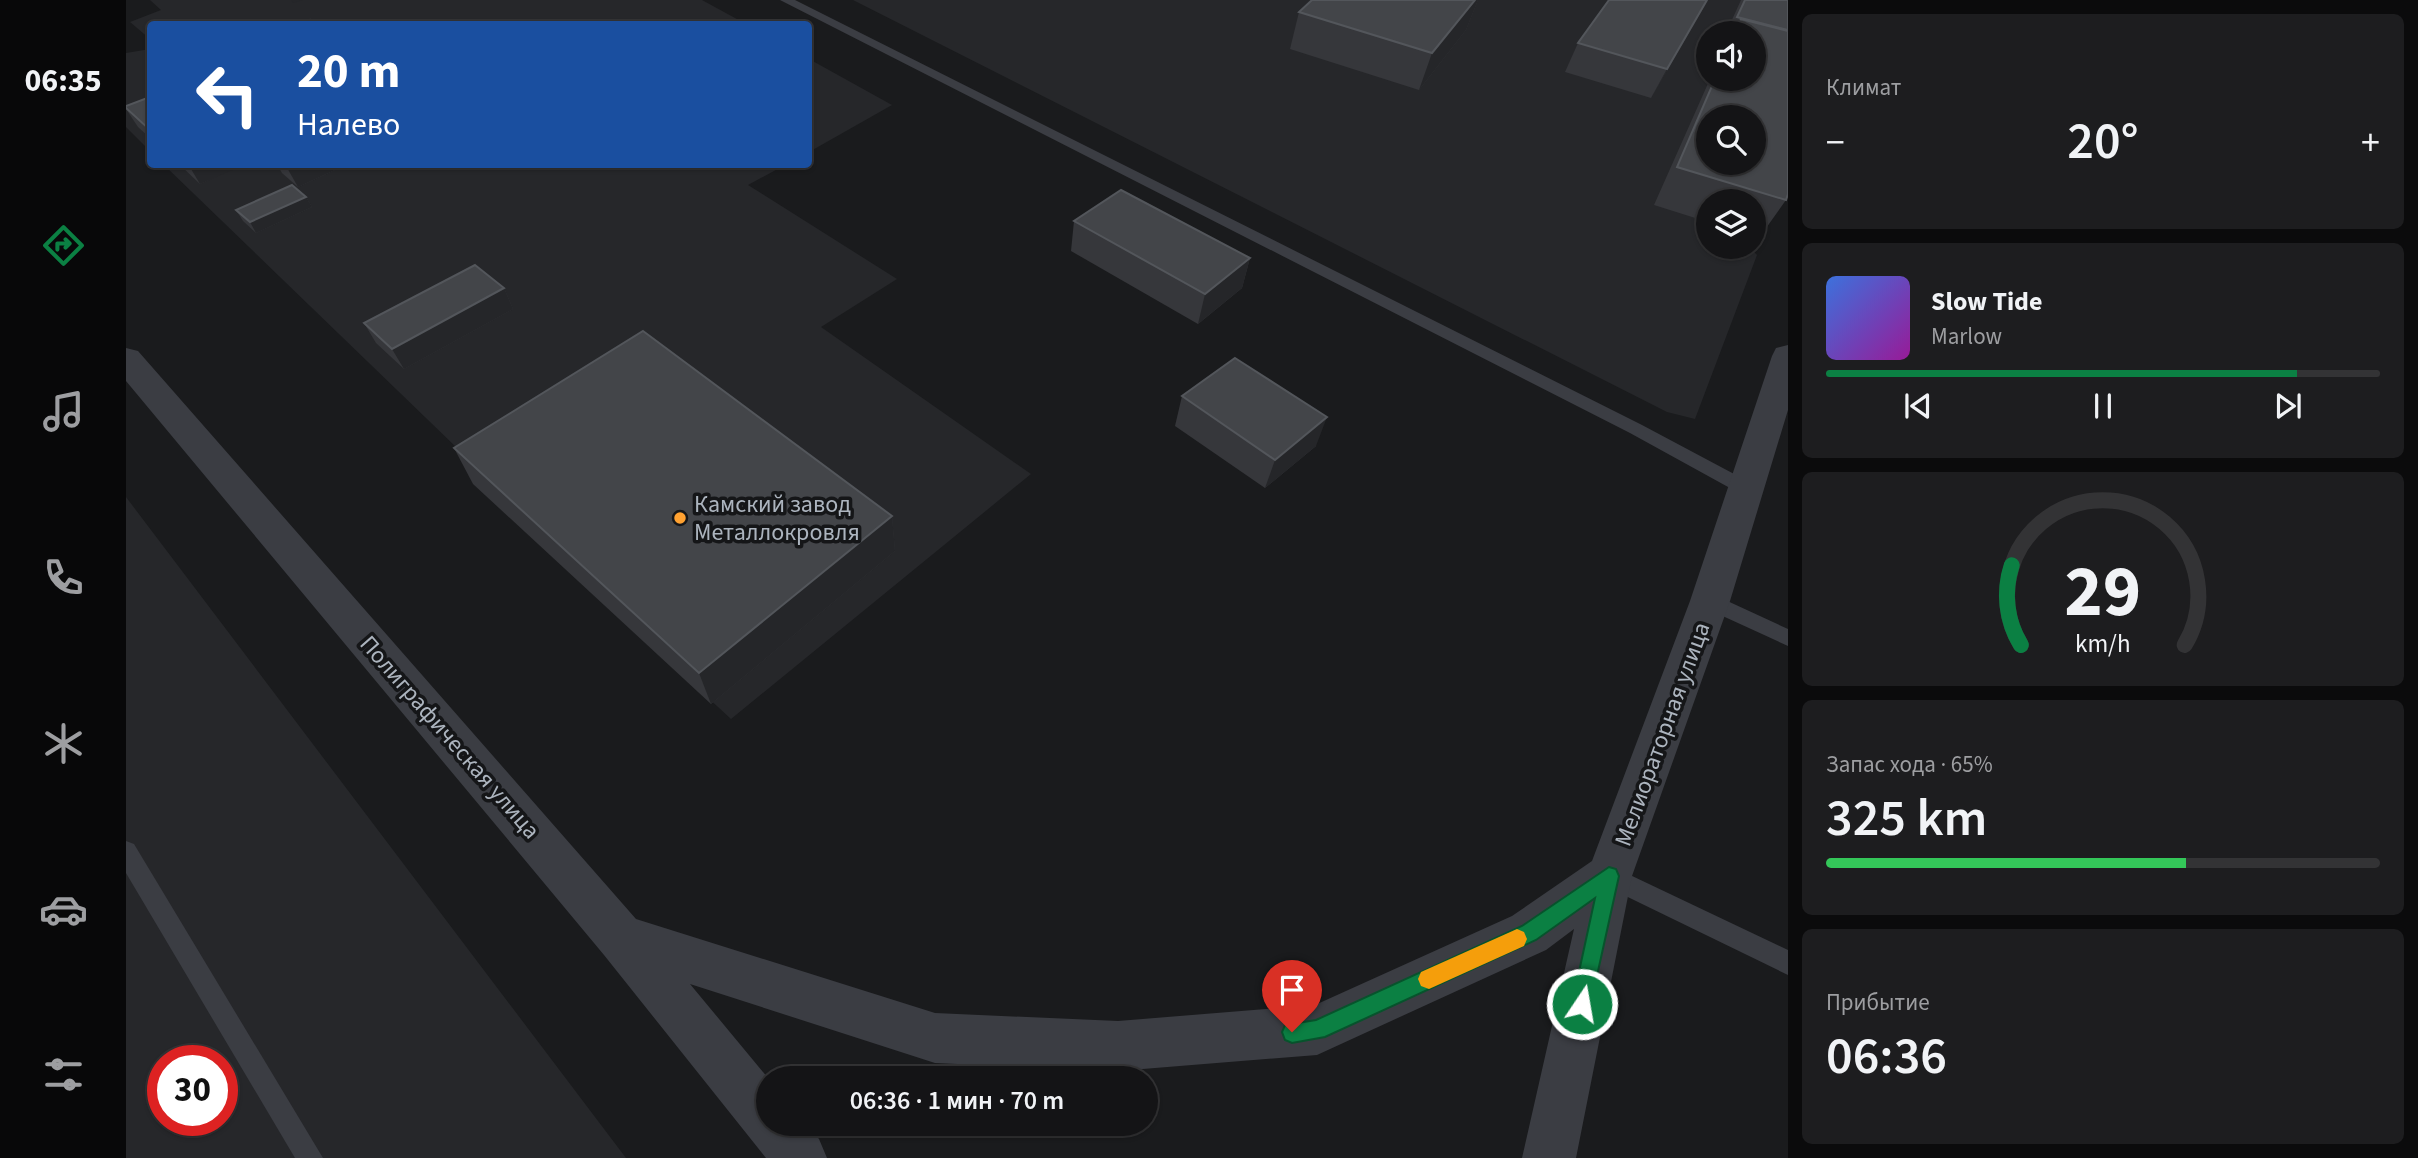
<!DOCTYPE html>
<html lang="ru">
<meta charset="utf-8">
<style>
:root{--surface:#141416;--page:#1d1d1f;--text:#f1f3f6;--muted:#9d9ea1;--line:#333335;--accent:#0b8043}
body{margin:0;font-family:"Source Sans 3",sans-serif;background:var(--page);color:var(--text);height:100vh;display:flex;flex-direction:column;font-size:26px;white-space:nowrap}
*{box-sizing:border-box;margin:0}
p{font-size:23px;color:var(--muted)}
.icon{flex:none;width:38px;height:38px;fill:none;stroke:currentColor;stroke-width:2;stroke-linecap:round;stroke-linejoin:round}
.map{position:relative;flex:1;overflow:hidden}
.side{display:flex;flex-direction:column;gap:14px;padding:14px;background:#0b0b0c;width:630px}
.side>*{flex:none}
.banner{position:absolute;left:21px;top:21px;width:665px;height:147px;border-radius:7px;box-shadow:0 2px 5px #0004,0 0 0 2px var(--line);background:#1a4fa0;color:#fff;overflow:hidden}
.buttons{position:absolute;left:1570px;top:21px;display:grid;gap:14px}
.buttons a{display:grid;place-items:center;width:70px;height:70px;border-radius:50%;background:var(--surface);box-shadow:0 2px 5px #0004,0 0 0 2px var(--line);font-size:35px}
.speed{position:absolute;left:21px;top:1045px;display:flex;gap:14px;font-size:35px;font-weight:700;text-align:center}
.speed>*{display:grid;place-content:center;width:91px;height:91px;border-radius:50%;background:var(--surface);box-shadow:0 2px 5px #0004,0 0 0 2px var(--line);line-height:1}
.speed .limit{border:10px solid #d22;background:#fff;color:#111}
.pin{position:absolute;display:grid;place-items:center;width:60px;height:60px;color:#fff;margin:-72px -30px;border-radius:50% 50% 50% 0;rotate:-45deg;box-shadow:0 0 7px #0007}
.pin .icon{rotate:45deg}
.me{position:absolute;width:77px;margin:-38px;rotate:12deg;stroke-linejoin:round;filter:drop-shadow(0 0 5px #0008)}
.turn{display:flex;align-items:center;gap:24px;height:147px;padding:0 35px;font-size:32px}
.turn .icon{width:91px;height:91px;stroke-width:2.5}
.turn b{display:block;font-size:49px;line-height:60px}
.big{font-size:52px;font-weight:600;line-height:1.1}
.side .tile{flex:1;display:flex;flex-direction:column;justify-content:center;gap:10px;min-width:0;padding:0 24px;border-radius:10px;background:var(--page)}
.side .dial{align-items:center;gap:0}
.dial svg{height:182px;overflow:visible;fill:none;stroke:var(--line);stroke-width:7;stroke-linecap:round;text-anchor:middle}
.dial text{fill:var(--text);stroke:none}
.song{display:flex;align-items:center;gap:21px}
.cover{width:84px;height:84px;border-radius:10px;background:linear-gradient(135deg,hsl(220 70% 55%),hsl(300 70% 35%))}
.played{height:7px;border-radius:4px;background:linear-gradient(90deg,var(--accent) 85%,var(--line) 85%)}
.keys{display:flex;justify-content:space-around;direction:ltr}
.heat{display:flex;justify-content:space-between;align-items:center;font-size:38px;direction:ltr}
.charge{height:10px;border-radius:5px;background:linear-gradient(90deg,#34c759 65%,var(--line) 0)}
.trip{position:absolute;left:630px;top:1066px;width:402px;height:70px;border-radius:35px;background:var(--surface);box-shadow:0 2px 5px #0004,0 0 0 2px var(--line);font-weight:600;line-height:70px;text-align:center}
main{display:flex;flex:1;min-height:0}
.tabs{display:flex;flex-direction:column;width:126px;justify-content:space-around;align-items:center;background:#080809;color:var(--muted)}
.tabs .icon{width:49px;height:49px}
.tabs .active{color:var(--accent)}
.tabs b{font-size:32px;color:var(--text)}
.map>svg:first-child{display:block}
.built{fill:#26272a;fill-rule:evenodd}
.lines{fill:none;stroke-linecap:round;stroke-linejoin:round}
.lane{fill:#3b3d43;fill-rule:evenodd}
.street{fill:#3b3d43;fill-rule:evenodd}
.wall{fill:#36373b}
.shaded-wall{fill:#252629}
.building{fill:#434549;stroke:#53565b;stroke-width:2;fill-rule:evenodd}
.route{fill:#0b8043;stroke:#07532c;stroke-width:2}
.slow{fill:#f59e0b}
.poi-dot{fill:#ffa131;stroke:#151618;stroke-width:2.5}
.labels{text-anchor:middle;stroke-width:7;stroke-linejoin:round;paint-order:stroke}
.poi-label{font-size:24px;fill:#acb4be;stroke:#151618;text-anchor:start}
.street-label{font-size:24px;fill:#acb4be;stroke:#151618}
</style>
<main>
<nav class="tabs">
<b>06:35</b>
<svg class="icon active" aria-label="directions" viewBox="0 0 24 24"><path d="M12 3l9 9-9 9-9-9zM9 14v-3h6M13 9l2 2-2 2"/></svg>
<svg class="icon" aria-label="music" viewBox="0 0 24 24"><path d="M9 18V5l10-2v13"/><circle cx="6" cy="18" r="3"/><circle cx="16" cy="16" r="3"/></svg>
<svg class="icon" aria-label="phone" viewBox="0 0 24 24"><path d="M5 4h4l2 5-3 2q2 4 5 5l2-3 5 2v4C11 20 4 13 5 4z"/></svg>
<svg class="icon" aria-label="climate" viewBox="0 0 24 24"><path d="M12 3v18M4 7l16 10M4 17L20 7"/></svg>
<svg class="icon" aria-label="car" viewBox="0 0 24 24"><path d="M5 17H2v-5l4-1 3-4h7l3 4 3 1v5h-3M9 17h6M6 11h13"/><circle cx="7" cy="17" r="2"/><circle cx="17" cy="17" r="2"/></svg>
<svg class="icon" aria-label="filters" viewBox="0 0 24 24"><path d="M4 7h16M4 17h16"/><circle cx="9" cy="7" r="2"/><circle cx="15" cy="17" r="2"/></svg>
</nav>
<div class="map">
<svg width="1662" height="1158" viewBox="0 0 1662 1158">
<rect width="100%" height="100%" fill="#1a1b1d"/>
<g class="built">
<polygon points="24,0 576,0 620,24 24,24 24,39 4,22 35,10"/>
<path d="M727,0H1662L1628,201H1582V247H1623L1631,255L1569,419L1541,412ZM1582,33H1628V79H1582ZM1582,117H1628V163H1582Z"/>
<polygon points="24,49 24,151 0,127 0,53"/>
<polygon points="683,59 766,105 683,152"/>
<polygon points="38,165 659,165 622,185 771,279 695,327 905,474 605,719 349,482 359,475"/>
<path d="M0,497L500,1158H0ZM37,1060H96V1120H37Z"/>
</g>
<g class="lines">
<g class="lane">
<polygon points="654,0 669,0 1516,425 1625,483 1628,488 1625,493 1613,493 1504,433"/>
<polygon points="1584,593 1662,629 1662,646 1577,607 1574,601 1577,595"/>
<polygon points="0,841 8,844 197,1158 169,1158 0,873"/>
<polygon points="1483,865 1662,950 1662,975 1475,884 1471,876 1475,868"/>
</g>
<polygon class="street" points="1662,345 1662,410 1604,601 1506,876 1450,1158 1396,1158 1448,929 1420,950 1191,1055 992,1071 809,1063 564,984 642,1078 642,1124 680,1124 693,1139 701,1158 640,1158 478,955 0,381 0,348 12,351 510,919 809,1013 992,1021 1189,1005 1386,916 1466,861 1564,601 1646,356 1650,348"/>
</g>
<g class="wall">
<polygon points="1186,0 1352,0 1340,30 1293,90 1164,49 1173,12"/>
<polygon points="1582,0 1525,98 1439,72 1452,43"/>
<polygon points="1615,0 1662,0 1660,200 1633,238 1628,236 1628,201 1582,201 1582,222 1528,205 1584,79 1628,79 1628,33 1600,33"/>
<polygon points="24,97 24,138 12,127 0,109 0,106"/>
<polygon points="53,164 117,164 74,184"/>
<polygon points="151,164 222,164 172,187 156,173"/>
<polygon points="180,197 186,207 130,233 117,221 110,210"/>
<polygon points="948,221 1124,258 1116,288 1072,324 945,251"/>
<polygon points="378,288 387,309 278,369 250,343 238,323"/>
<polygon points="1056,396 1190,446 1139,488 1049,426"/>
<polygon points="328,448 766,516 769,551 585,704 347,484"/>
</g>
<g class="shaded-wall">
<polygon points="165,0 177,0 167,3"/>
<polygon points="1349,0 1352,0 1340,30 1293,90 1306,53"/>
<polygon points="1581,0 1582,0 1525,98 1541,69"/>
<polygon points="62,164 117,164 118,165 74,184"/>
<polygon points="165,164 222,164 172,187 160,166"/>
<polygon points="180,197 186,207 130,233 124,222"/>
<polygon points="1124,258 1116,288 1072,324 1079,294"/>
<polygon points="378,288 387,309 278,369 266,349"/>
<polygon points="1201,417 1190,446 1139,488 1149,460"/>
<polygon points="766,516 769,551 585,704 573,673"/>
</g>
<g class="building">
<polygon points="1186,0 1349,0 1306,53 1173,12"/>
<polygon points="1483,0 1581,0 1541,69 1452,43"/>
<polygon points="1619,0 1662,0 1662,30 1611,17"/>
<path d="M1615,19L1662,31V194L1660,200L1551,167L1589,79H1628V33H1609ZM1582,117H1628V163H1582Z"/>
<polygon points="184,20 188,24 171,24"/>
<polygon points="24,97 24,130 0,108 0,106"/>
<polygon points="166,185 180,197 124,222 110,210"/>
<polygon points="995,190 1124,258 1079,294 948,221"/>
<polygon points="349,265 378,288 266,349 238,323"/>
<polygon points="517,331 766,516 573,673 328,448"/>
<polygon points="1109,358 1201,417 1149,460 1056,396"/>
</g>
<polygon class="route" points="1483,867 1490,869 1493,876 1463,1012 1456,1015 1449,1012 1446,1004 1469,898 1410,940 1199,1037 1166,1043 1159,1040 1156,1032 1159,1025 1190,1020 1396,926"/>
<polygon class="slow" points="1391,929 1398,932 1401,939 1398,946 1303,989 1295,986 1292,979 1295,972"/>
<circle class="poi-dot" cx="554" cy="518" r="7"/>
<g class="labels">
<g class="poi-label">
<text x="568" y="512">Камский завод<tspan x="568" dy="28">Металлокровля</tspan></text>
</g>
<g class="street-label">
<text transform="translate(1536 734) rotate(-70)" y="8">Мелиораторная улица</text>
<text transform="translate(324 737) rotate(49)" y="8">Полиграфическая улица</text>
</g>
</g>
</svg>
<div class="buttons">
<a><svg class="icon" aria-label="sound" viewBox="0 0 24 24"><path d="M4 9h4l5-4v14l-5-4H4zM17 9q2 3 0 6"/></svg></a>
<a><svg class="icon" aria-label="search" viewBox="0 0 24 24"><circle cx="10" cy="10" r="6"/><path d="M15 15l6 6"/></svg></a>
<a><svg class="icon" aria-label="layers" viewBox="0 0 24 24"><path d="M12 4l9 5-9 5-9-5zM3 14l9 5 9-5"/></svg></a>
</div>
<div class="speed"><div class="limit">30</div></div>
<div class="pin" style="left:1166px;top:1032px;background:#d93025"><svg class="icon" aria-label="arrive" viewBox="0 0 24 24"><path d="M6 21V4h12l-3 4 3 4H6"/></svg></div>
<svg class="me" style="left:1456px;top:1004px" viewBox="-20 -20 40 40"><circle r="17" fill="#0b8043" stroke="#fff" stroke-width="3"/><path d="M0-11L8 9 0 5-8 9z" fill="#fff"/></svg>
<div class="trip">06:36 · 1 мин · 70 m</div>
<div class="banner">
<div class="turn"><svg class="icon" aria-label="left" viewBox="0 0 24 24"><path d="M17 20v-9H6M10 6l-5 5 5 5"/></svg><div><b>20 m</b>Налево</div></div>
</div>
</div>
<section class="side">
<div class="tile"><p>Климат</p>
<div class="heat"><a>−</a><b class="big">20°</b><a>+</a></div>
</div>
<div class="tile">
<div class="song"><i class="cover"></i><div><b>Slow Tide</b><p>Marlow</p></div></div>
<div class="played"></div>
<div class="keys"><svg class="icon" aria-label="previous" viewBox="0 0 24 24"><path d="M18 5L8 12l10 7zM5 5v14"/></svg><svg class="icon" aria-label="pause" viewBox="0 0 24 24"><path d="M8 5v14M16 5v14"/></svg><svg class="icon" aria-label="next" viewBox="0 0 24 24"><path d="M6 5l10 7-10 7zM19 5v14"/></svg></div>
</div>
<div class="tile dial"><svg viewBox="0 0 100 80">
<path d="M14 69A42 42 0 1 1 86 69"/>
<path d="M14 69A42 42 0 0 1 10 34" stroke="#0b8043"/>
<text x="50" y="56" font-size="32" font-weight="700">29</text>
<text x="50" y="72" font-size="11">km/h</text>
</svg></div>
<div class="tile"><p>Запас хода · 65%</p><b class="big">325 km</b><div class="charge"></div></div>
<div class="tile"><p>Прибытие</p><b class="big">06:36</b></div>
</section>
</main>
